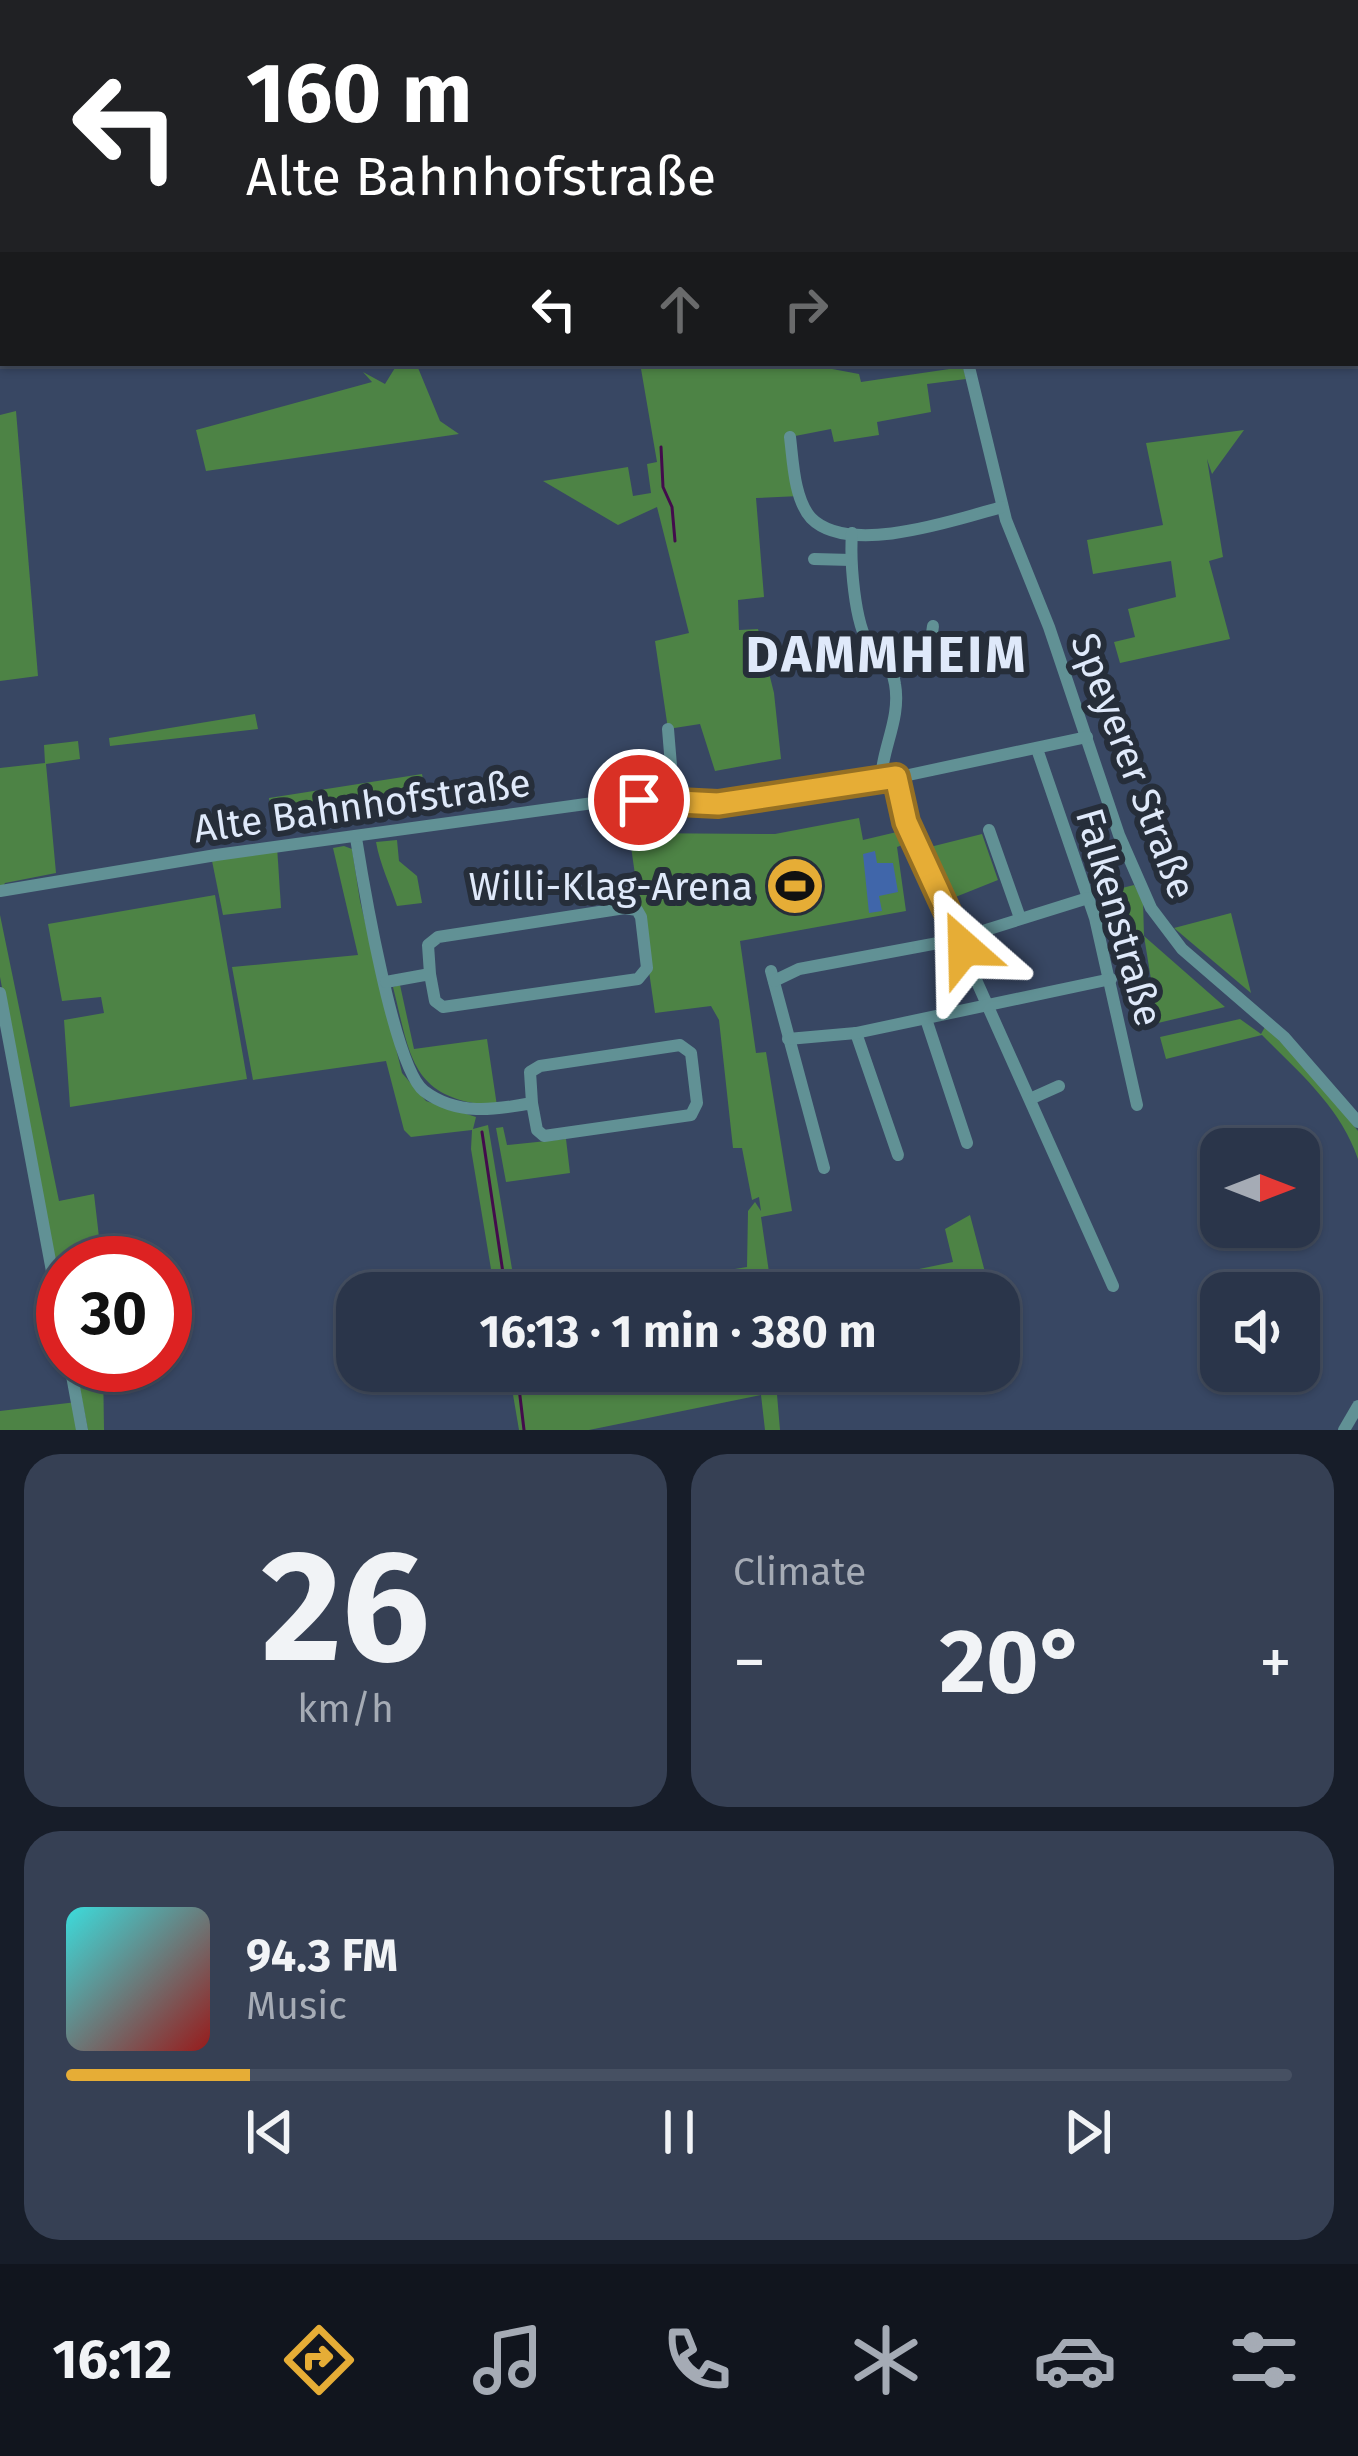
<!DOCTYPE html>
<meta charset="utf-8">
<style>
:root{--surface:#2a354a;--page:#364054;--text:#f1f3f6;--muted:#a5abb5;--line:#465062;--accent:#e6ad36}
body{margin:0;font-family:"Fira Sans",sans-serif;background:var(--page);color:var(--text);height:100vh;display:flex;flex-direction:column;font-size:45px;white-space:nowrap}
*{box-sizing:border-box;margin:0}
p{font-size:39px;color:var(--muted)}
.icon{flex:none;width:66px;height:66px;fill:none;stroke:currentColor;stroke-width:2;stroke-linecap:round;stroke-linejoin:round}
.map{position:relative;height:1430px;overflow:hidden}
.sheet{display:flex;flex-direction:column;gap:24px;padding:24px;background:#171d29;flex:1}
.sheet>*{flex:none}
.top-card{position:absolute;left:0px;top:0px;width:1359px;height:366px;box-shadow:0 3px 9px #0004,0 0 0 3px var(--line);background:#202124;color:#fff;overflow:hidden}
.needle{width:78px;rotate:90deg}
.tools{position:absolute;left:1200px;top:1128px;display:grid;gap:24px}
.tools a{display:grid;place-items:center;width:120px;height:120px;border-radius:24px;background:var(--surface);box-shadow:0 3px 9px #0004,0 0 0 3px var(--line);font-size:60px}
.speed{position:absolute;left:36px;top:1236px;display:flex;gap:24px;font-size:60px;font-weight:700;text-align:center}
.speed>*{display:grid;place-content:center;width:156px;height:156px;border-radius:50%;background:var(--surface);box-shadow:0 3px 9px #0004,0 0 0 3px var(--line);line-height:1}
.speed .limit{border:18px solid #d22;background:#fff;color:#111}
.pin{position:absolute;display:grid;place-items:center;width:102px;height:102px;color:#fff;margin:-51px;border:6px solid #fff;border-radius:50%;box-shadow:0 3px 12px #0007}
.me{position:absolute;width:132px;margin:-66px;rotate:335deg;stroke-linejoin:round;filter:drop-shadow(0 0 9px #0008)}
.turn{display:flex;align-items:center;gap:42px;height:252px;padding:0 48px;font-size:54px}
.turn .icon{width:156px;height:156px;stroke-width:2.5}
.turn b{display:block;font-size:84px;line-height:102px}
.lanes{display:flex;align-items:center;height:114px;padding:0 48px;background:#0003;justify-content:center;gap:60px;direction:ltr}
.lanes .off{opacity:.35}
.big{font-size:90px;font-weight:700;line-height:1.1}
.sheet .widget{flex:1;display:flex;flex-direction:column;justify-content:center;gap:18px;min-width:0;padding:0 42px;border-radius:36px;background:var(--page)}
.sheet .dial{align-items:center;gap:0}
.dial b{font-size:156px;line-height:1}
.song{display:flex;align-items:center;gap:36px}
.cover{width:144px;height:144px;border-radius:18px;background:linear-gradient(135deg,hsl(180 70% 55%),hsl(0 70% 35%))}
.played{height:12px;border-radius:6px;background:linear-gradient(90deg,var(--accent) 15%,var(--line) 15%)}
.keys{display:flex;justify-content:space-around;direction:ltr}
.heat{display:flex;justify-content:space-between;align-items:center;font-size:66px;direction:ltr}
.sheet .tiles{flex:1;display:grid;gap:24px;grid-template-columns:1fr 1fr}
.widget:last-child{grid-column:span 2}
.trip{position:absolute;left:336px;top:1272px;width:684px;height:120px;border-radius:36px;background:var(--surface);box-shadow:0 3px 9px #0004,0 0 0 3px var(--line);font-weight:700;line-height:120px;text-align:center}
.tabs{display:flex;height:192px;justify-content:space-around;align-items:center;background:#11151e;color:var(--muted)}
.tabs .icon{width:84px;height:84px}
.tabs .active{color:var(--accent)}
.tabs b{font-size:54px;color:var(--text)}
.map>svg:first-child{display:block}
.green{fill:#4d8345}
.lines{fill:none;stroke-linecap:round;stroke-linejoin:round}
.stream{stroke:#430c4c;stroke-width:3}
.building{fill:#4066aa}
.minor{stroke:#619195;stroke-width:12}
.highway{stroke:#8ef2f9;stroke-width:16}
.rail-casing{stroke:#adb8cd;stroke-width:8}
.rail{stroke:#262e3a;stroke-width:3;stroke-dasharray:9;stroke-linecap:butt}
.route-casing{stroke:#967023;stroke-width:30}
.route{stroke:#e6ad36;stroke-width:21}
.labels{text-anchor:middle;stroke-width:12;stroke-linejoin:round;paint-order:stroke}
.street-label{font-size:39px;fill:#dfe9fa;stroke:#262e3a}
.poi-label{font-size:39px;fill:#dfe9fa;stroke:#262e3a;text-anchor:end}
.district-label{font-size:51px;font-weight:bold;letter-spacing:3px;fill:#dfe9fa;stroke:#262e3a}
</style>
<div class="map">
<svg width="1358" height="1430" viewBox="0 0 1358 1430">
<rect width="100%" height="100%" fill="#384763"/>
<g class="green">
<polygon points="398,363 416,363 440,421 459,434 206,471 196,430 372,382 363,372 385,384"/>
<polygon points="640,363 827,363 827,368 859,374 861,382 963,367 966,379 927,384 931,412 877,422 879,435 834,442 831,429 790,437 800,496 756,498 764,597 738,600 739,630 758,629 774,693 781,759 715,771 700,724 668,729 655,641 689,633 657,507 618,525 543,481 628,467 633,496 651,493 647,464 657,462"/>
<polygon points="16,411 38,676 0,681 0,415"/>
<polygon points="1244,430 1212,474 1207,459 1223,557 1209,561 1230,639 1120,663 1114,642 1135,637 1128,609 1176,597 1171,561 1093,574 1087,540 1163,525 1146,443"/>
<polygon points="255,714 258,729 110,746 109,738"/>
<polygon points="78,741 80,759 46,764 56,873 5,883 0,891 0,768 45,763 44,745"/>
<polygon points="422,774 426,796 272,818 269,798"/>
<polygon points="859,818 863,840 901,831 908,843 897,847 906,911 740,941 756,1053 766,1052 792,1211 761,1217 772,1293 589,1293 747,1267 748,1211 755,1202 761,1211 759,1197 752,1200 742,1148 733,1148 719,1020 711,1006 655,1013 629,833 775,834"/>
<polygon points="982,834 998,880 948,900 926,848"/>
<path d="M397,840L399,861L417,876L422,903L397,906C390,884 380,865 376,842Z"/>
<polygon points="277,846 281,908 223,915 211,856"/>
<polygon points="344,846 352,849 360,901 402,1073 426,1101 476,1117 473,1129 488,1125 516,1293 495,1293 471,1149 472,1130 411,1137 404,1130 386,1061 253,1080 232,967 358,955 333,848"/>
<polygon points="1134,885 1143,901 1144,936 1225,1007 1158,1023 1144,936 1135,935 1118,889"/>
<polygon points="215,895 247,1079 70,1107 64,1020 104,1013 101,997 62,1001 48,924"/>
<polygon points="1231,913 1251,993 1174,928"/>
<polygon points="0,915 59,1201 94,1194 102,1263 63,1263 63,1307 0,977"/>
<path d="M400,985L414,1049L487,1039L497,1106C411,1100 411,1059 393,987Z"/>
<path d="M1240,1019L1261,1034L1265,1027L1310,1070L1358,1131V1159C1341,1108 1299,1072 1262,1035L1166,1059L1160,1037Z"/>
<polygon points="503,1127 507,1145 566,1139 570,1173 506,1182 496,1128"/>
<polygon points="970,1215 986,1276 907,1293 803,1293 953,1262 945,1229"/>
<polygon points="75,1365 103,1365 104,1430 88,1430"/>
<polygon points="509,1371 775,1371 780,1430 765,1430 761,1395 589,1430 519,1430"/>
<polygon points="77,1402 82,1430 0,1430 0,1411"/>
</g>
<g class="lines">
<g class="stream">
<polyline points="661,447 663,487 672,507 675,541"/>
<polyline points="482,1132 506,1293"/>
<polyline points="517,1371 524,1430"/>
</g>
</g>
<polygon class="building" points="875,851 877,863 893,863 898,892 879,896 882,911 869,913 863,854"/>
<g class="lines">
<g class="minor">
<polyline points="876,0 876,3"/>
<polyline points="968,363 1006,520 1049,627 1119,835 1151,908 1182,949 1284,1037 1358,1122"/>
<path d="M790,437C793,461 794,499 811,518C849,557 958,519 1002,507"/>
<path d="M852,533C850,560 854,624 870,646C881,661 892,664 895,684C901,718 883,746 881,778"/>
<polyline points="814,559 851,560"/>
<polyline points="889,662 930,648 933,626"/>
<polyline points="668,729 674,802"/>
<polyline points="1037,749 1095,918 1137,1105"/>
<polyline points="896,777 917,848 1113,1286"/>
<polyline points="989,830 1020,918"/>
<path d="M356,838C363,882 394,1068 424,1091C457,1116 495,1110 532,1103L530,1072L540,1066L680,1045L691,1053L697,1103L691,1115L544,1136L537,1130L532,1103"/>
<polyline points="0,891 216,855 593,803 652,800 718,804 904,776 1087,737"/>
<polyline points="771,971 824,1168"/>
<polyline points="774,981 799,969 954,940 1088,898"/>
<polyline points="386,982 430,974 428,945 438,937 625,908 637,910 641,917 647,968 638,979 443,1007 435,1001 430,974"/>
<polyline points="0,993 63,1330"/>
<polyline points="926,1019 967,1143"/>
<polyline points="856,1033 898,1155"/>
<polyline points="788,1039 856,1033 1111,979"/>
<polyline points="1030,1099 1059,1086"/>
<polyline points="70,1365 82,1430"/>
<polyline points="1344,1430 1358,1406"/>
</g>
<g class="highway">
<polyline points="886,0 893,3"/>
<polyline points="923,0 929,3"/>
<polyline points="103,3 109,0"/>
<polyline points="133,3 140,0"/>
<polyline points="158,3 199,3"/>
<polyline points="289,3 290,0"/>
<polyline points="521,3 523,0"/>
<polyline points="0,60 3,58"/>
<polyline points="0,75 3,73"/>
<polyline points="1356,246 1358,247"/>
<polyline points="1356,267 1358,268"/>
<polyline points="1356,282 1358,283"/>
</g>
<defs>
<g id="rail">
<polyline points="987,0 991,3"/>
<polyline points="1356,216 1358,216"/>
</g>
</defs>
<use href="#rail" class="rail-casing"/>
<use href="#rail" class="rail"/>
</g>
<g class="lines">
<defs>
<polyline id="route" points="639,800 718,804 896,777 906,822 964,948"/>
</defs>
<use href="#route" class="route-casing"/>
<use href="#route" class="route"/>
</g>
<defs>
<symbol id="stadium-disc" viewBox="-11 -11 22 22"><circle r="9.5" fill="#e6ad36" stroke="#262e3a"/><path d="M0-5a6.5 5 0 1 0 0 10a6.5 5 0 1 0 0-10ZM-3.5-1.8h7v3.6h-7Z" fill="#111"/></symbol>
</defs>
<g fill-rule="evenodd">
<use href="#stadium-disc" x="762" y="853" width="66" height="66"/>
</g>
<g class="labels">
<g class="street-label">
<text transform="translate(1134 766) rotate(69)" y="14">Speyerer Straße</text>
<text transform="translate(362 805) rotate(-8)" y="14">Alte Bahnhofstraße</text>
<text transform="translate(1120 917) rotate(74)" y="14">Falkenstraße</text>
</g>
<g class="poi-label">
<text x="753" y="900">Willi-Klag-Arena</text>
</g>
<g class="district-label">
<text x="887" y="672">DAMMHEIM</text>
</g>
</g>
</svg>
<div class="tools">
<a><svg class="needle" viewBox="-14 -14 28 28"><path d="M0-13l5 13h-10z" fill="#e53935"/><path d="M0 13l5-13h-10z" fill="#a5abb5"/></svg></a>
<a><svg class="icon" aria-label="sound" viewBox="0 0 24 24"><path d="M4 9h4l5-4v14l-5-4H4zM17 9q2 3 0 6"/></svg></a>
</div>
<div class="speed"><div class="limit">30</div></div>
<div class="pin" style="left:639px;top:800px;background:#d93025"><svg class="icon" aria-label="arrive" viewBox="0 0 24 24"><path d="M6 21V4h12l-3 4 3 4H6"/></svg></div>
<svg class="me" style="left:964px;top:948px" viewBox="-20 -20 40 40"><path d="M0-17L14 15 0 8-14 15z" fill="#e6ad36" stroke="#fff" stroke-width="4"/></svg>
<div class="trip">16:13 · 1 min · 380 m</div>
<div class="top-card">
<div class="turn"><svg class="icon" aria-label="left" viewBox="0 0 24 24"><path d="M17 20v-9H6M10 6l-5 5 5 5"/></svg><div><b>160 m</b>Alte Bahnhofstraße</div></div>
<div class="lanes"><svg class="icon" aria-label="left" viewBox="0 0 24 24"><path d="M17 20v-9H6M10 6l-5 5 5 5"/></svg><svg class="icon off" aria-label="ahead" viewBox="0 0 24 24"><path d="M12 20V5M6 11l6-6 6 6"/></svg><svg class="icon off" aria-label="right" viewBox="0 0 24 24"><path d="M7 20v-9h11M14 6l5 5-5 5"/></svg></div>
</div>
</div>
<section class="sheet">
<div class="tiles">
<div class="widget dial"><b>26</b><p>km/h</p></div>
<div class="widget"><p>Climate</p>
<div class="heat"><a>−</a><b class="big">20°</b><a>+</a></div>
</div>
<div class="widget">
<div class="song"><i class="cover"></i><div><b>94.3 FM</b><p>Music</p></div></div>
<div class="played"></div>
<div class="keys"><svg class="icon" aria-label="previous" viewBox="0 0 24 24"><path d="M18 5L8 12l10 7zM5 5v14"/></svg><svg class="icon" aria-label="pause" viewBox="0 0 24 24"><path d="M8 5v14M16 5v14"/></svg><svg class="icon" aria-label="next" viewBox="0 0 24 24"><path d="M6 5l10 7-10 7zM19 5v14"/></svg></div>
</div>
</div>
</section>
<nav class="tabs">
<b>16:12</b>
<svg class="icon active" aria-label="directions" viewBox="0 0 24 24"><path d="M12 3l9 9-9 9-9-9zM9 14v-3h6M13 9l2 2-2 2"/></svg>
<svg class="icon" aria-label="music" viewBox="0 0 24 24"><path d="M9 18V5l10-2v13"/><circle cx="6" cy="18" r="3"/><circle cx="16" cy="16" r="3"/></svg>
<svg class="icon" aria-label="phone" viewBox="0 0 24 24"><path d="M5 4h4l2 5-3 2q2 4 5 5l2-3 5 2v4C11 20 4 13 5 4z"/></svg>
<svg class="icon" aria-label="climate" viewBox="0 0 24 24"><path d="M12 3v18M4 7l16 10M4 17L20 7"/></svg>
<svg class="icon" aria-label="car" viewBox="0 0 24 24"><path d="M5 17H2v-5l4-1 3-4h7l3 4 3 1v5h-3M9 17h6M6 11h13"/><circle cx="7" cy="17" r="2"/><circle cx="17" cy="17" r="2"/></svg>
<svg class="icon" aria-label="filters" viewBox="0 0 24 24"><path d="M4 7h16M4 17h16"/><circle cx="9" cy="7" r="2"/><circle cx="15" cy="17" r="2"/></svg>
</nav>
